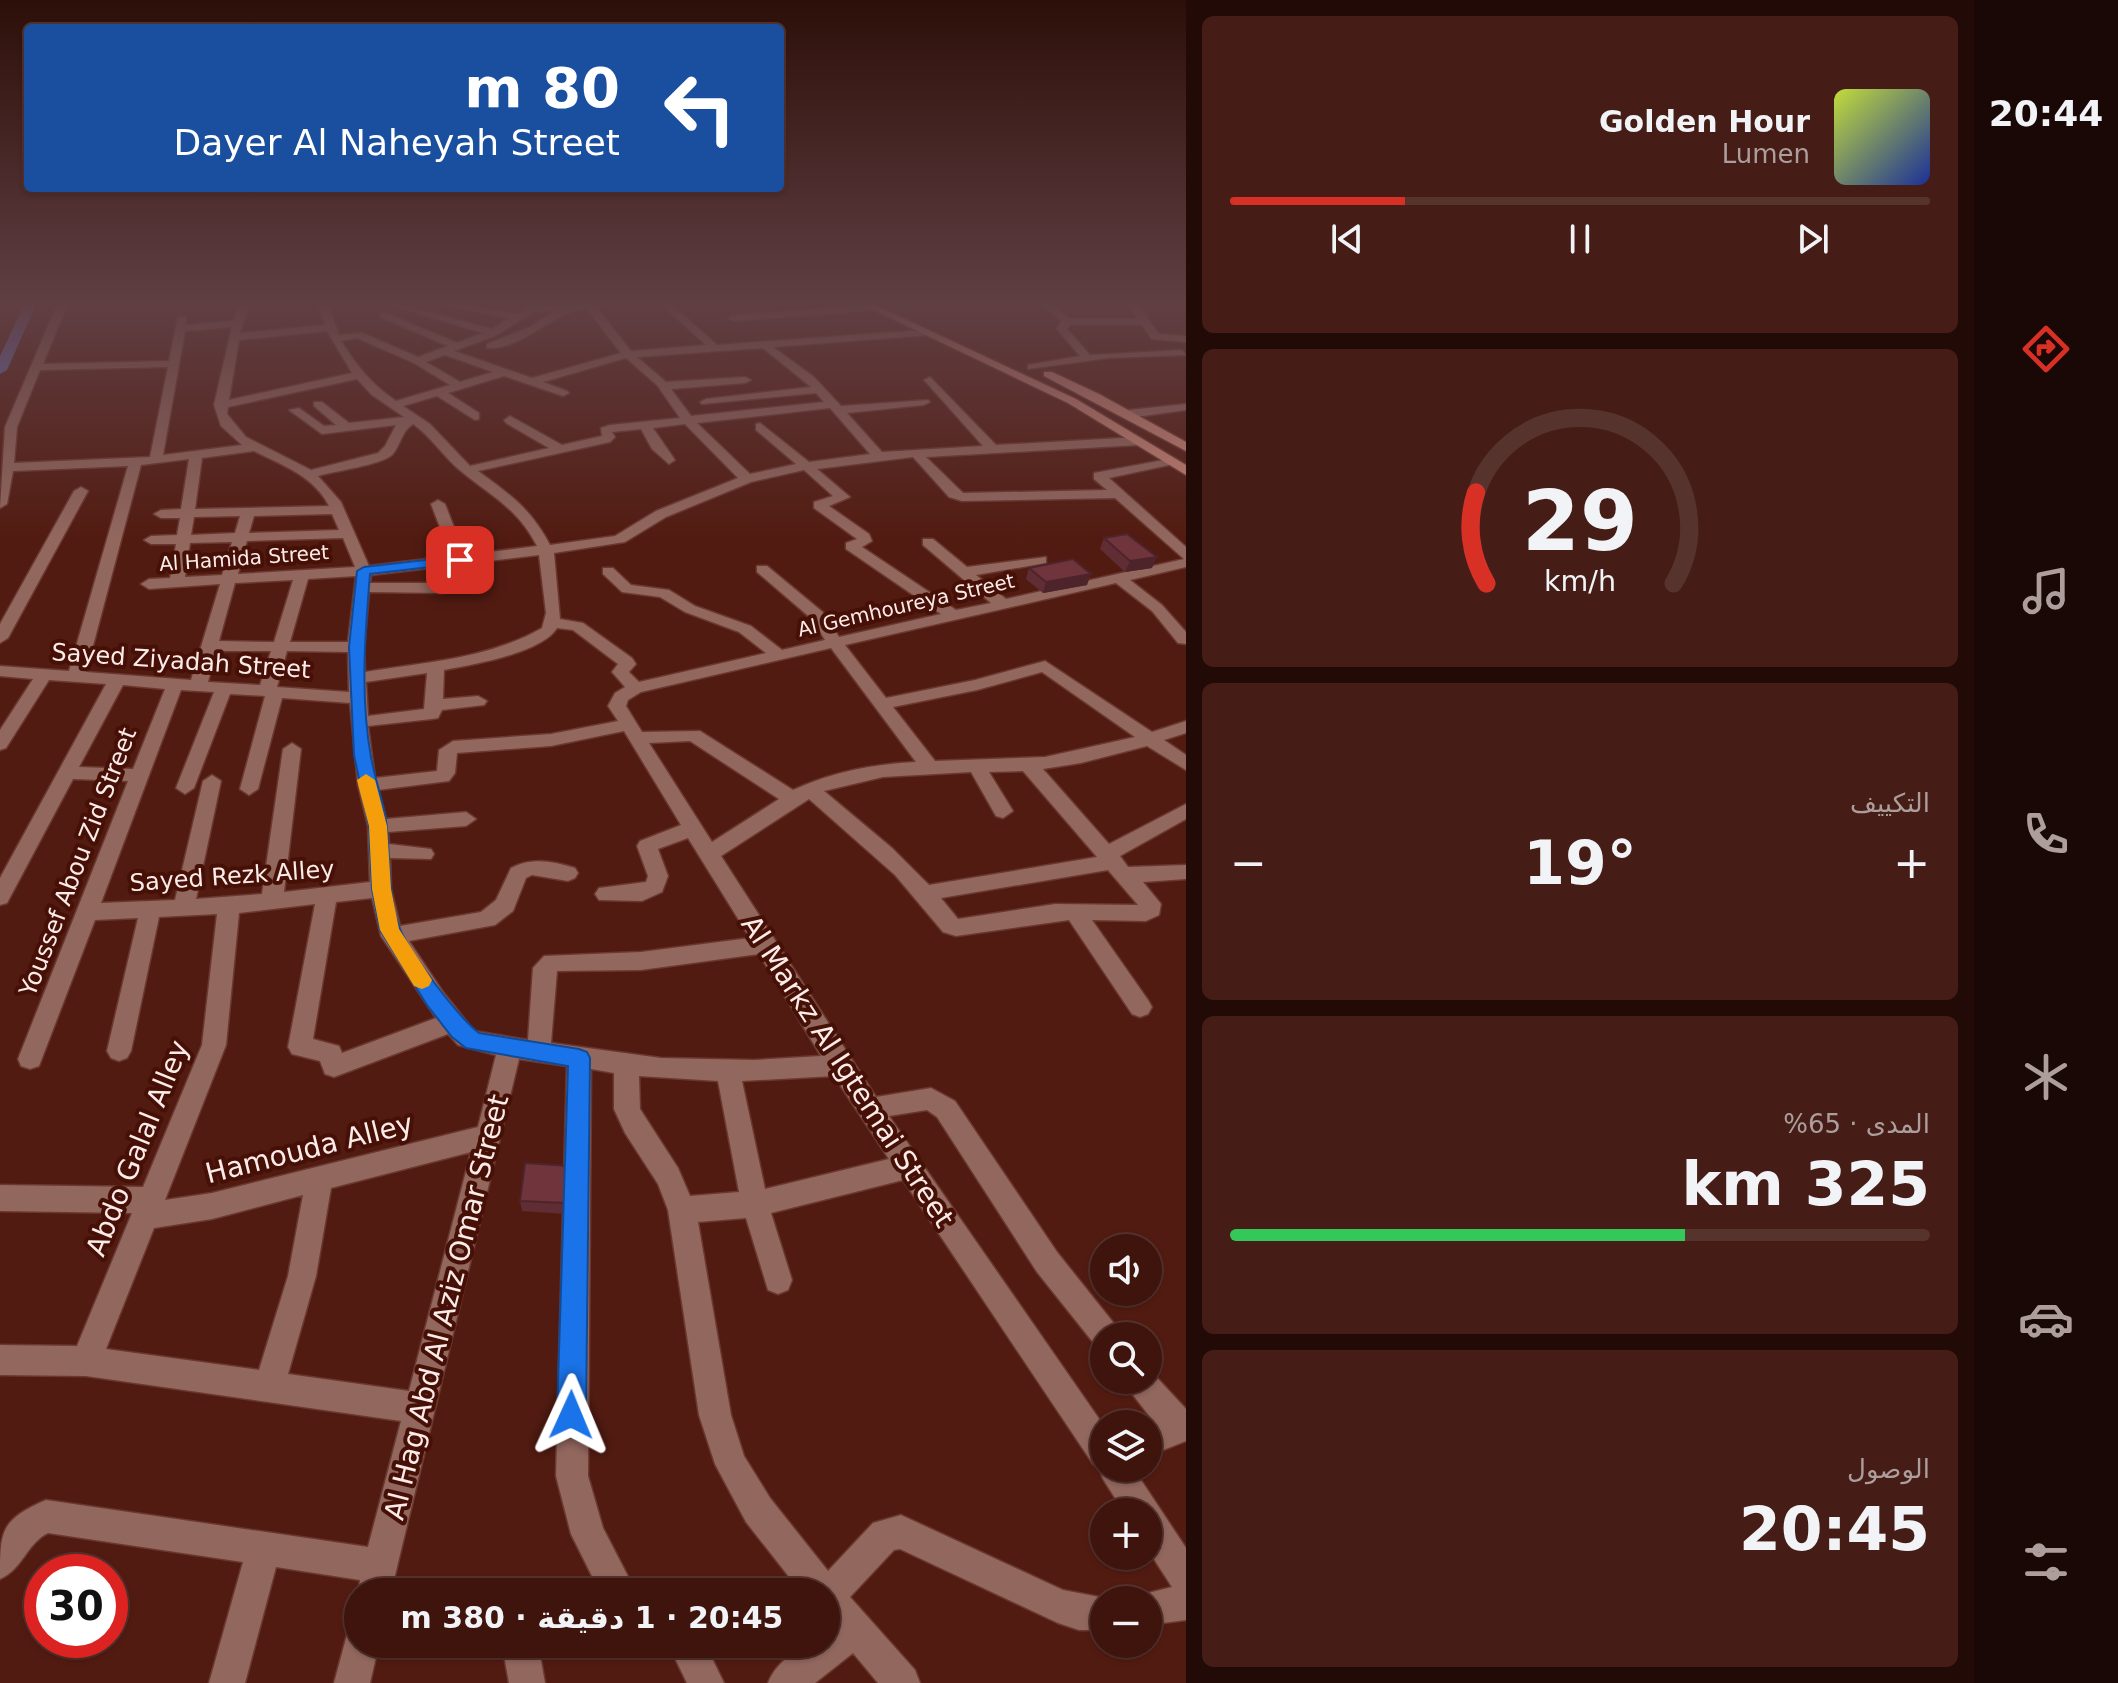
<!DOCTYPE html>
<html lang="ar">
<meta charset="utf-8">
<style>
:root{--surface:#3e140d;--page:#451d16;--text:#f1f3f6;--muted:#ad9e9d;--line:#57332e;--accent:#d93025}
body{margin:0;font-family:"DejaVu Sans","Noto Naskh Arabic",sans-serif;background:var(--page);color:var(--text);direction:rtl;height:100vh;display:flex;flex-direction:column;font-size:30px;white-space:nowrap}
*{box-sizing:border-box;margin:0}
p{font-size:26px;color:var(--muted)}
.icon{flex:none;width:44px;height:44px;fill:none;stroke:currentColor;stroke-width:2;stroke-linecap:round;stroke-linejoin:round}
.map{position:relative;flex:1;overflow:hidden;direction:ltr}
.drawer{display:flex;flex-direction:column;gap:16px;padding:16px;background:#220b07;width:788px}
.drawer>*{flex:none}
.top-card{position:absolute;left:24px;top:24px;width:760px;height:168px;border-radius:8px;box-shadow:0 2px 6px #0004,0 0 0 2px var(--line);direction:rtl;background:#1a4fa0;color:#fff;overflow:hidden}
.buttons{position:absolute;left:1090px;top:1234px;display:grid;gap:16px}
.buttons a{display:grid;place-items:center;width:72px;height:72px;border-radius:50%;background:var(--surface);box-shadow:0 2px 6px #0004,0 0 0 2px var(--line);font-size:40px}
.speed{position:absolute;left:24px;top:1554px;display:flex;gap:16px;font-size:40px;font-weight:700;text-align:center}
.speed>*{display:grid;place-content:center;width:104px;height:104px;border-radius:50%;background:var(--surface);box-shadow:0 2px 6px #0004,0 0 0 2px var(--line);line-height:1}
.speed .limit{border:12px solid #d22;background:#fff;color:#111}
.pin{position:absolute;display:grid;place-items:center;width:68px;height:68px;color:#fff;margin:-34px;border-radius:16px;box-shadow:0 4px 12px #0006}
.me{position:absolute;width:88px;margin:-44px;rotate:1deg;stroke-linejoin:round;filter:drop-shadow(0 0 6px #0008)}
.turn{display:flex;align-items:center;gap:28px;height:168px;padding:0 32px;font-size:36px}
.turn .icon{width:104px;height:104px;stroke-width:2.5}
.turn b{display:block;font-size:56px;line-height:68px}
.big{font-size:60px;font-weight:700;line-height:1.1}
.drawer .card{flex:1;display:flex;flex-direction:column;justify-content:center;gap:12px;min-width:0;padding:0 28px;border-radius:12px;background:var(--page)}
.drawer .dial{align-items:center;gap:0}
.dial svg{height:208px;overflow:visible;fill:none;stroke:var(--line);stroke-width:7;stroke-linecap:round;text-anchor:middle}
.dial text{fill:var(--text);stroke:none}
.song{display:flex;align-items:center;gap:24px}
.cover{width:96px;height:96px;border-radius:12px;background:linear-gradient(135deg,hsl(70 70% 55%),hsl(230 70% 35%))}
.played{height:8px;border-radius:4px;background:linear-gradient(90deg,var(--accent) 25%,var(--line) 25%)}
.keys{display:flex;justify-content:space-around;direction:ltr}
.heat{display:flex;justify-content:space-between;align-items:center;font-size:44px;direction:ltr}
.charge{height:12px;border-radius:6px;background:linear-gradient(90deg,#34c759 65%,var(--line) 0)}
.trip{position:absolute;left:344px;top:1578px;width:496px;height:80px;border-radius:40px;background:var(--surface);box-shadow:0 2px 6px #0004,0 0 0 2px var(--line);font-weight:700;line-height:80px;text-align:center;direction:rtl}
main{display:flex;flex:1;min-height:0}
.tab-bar{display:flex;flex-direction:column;width:144px;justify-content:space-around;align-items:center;background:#190805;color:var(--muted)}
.tab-bar .icon{width:56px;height:56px}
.tab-bar .current{color:var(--accent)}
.tab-bar b{font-size:36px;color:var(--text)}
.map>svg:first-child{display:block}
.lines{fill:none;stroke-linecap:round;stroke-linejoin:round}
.canal{fill:#6275c7;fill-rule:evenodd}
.minor-casing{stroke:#6a382f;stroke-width:3}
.secondary-casing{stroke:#6a382f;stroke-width:3}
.minor{fill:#92675e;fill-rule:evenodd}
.secondary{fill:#c98576;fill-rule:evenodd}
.wall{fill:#602d34}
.shaded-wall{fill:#4e242b}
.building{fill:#70343d;stroke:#4e242b;stroke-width:2}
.route{fill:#1a73e8;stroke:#114b97;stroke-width:2}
.slow{fill:#f59e0b}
.labels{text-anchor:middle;stroke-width:8;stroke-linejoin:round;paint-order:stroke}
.far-street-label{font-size:20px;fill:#fbece9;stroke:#471007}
.street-label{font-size:24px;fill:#fbece9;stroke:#471007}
.near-street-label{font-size:28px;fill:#fbece9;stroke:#471007}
</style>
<main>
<nav class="tab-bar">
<b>20:44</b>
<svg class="icon current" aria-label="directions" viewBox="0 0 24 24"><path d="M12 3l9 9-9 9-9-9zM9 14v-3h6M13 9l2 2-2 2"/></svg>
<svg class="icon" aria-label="music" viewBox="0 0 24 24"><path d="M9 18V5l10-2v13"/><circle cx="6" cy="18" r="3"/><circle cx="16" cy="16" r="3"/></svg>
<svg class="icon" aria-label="phone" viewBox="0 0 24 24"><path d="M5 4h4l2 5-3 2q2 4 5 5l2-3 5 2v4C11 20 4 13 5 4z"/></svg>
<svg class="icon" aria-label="climate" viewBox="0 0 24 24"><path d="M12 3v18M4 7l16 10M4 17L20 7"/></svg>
<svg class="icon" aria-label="car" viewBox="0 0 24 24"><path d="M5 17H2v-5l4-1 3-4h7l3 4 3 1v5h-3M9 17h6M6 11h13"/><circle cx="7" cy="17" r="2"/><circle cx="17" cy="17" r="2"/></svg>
<svg class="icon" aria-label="filters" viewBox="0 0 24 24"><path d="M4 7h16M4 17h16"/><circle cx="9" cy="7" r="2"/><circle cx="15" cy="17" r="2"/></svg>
</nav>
<section class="drawer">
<div class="card">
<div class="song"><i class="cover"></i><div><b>Golden Hour</b><p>Lumen</p></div></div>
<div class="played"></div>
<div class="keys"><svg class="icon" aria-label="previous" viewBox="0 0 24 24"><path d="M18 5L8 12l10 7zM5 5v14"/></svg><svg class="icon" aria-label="pause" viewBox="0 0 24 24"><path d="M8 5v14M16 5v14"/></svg><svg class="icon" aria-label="next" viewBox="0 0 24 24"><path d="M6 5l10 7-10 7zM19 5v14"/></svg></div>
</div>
<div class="card dial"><svg viewBox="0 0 100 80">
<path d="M14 69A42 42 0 1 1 86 69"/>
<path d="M14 69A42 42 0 0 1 10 34" stroke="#d93025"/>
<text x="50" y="56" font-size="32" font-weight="700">29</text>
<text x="50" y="72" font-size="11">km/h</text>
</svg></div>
<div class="card"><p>التكييف</p>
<div class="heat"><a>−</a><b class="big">19°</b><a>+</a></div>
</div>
<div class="card"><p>المدى · 65%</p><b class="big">325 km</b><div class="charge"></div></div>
<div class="card"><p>الوصول</p><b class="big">20:45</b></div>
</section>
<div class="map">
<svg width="1186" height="1683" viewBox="0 0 1186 1683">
<rect width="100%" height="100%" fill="#521b11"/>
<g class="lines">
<polygon class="canal" points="24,305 36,305 7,370 0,374 0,356"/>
<defs>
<g id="minor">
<path d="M57,305H67L43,364L169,361L178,317H186V325L234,321L239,305H249L240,333L325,325L318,305H328L339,335L362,333L418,357L448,346L380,317V313H386L457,343L483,333L389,305H403L492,329L509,318L442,305H462L517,314L531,306L604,305L597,308L631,351L706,345L662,305H672L717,345L925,330L929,331V335L773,347L814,377L841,406L928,400L930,402L924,405L847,413L882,452L983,446L926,382L924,380L930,377L996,445L1139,437L1145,441L1139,445L926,457L963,493L1107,490L1094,479V473L1174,458V464L1109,478L1186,547V567L1130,580L1162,605L1186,632V644L1178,643L1152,611L1116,583L845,645L886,698L975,680L1045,661L1152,732L1186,721V733L1164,740L1186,755V770L1147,746L1081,763L1043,769L1109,844L1186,804V819L1120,856L1128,867L1186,865V879L1143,882L1161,904L1159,915L1146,921L1092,920L1148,1000L1152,1007L1148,1014L1140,1017L1132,1014L1069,920L956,936L943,932L895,875L809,799L721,856L876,1097L931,1088L955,1101L1057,1252L1116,1326L1121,1336H1104V1350L1096,1346L1037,1272L937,1117L927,1110L889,1116L1104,1426V1468H1133L1186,1548V1620L1148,1625V1600H1134L1136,1596L1172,1587L1148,1550V1512H1124L1103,1479L1099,1467L1093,1464L903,1180L771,1213L792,1280L788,1290L778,1294L768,1290L746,1218L698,1222L731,1415L744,1456L770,1498L828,1571L873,1523L901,1515L1063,1590L1115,1600H1104V1630H1079L1058,1623L900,1549L894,1550L850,1597L915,1670L920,1683H878L853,1653L815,1683H768C777,1660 802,1644 826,1644V1630L830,1627L826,1622V1592H801L746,1522L715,1464L699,1415L668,1210L658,1184L625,1133L614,1109V1073L591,1069L588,1476L603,1528L636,1592H600L571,1534L556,1476L567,1066L519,1059L391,1592H358V1595L360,1580L276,1567L245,1683H209L243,1562L48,1533C27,1543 22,1570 0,1579C0,1531 0,1520 46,1500L368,1547L401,1421L86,1376L0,1375V1345L77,1346L132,1213L0,1211V1185L143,1187L202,1045L217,914L159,917L131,1051L127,1058L119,1061L111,1058L107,1051L138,918L95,920L39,1066L30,1069L21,1066L18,1059L128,781L73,779L7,903L0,905V878L106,684L49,680L6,748L0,750V730L33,679L0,676V666L69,671L128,466L13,471L7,504L0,508L5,427ZM587,309L621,353L532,378L454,351L497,335L533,312L556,310L530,327L487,344V348C524,350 552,311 587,309ZM232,327L214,405L221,426L242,445L163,455L185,331ZM327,331L352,373L229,400L239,340ZM357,338L414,363L450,385L396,401C372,385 356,365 341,341ZM763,348L811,387L706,399L700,402L702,404L816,393L824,402L691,416L671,389L745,383L751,380L745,377L666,382L637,357ZM445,355L493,372L460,382L426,362ZM626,358L657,385L680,418L610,425L601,428L602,436L562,445L510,416L504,420L506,423L549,448L470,466L430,424L403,406L437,396L475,420L479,419V413L448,393L504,376L563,396L569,393L567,391L543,382ZM168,367L150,457L14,463L17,427L40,370ZM357,379L372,395L404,417L349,423L322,402H314V406L336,425L324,426L299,408L289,410L322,434L396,425L385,446L378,453L311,470L246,437L227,414L228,407ZM830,408L870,454L809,462L760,423L756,424V430L796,464L750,474L697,423ZM413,424C432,437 444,458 462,472C494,498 517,508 537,546L465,555L445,504L438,500L431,504L451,556L369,566L341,502L318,476C335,471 381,465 392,455C401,445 401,432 413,424ZM685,424L738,478L656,511L615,536L550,545C531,509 511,495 478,471L610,442L615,437L612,432L641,429L652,449L669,464L675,460L653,428ZM254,451C282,465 314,476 329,506L195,509L202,458ZM913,457L949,497L962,501L1115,498L1184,559L1006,599L976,575L1046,563V557L967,567L933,539H923V545L991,603L956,610L862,547L872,541L869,534L829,506L850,497L817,469ZM189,459L181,509L161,510L154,514L161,518H180L177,535L151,536L144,540L151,544H176L170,578L149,579L141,584L149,589L220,584L191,680L86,672L141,465ZM804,470L833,496L814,502V508L857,539L846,543V549L941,614L839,637L825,614L767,566H757V572L813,620L825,640L782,650L751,626L695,606L669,590L631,585L613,568H603V574L622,592L660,597L685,612L739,632L766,653L639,682L629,672L636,664L632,658L583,623L560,619L554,553L625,542L666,517L751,482ZM332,514L339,530L249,533L254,516ZM240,516L235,533L191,535L194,517ZM343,538L355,567L238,574L247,541ZM232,542L222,575L185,577L190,543ZM539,555L546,613L542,628C488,659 425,662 365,672L364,647L369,592L443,593L451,588L443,583H370L371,575ZM356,576L348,642H290L308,579ZM293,580L274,642L219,641L235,583ZM557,628L573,630L618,664L612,672L625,687L615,693L608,706L618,721L551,734L453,741L439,750L437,771L375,778L368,726L432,719L438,718L442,710L484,705L487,701L478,696L443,699L444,670C472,665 542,653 557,628ZM831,648L916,762C873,764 832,772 793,790L700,731L642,732L626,706L628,700L641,692ZM216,651H271L260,685L208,682ZM287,651L348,652L349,692L277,687ZM1042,672L1135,737L1045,757L935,761L893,707L977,690ZM427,673L424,709L368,716L366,682ZM123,685L165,689L133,769L79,767ZM181,690L214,692L176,788L185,794L194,788L230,694L265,696L240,789L249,795L258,789L282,698L350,703L358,785L368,826L370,882L284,892L301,749L292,743L283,749L262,894L196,899L221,781L212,775L203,781L175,900L101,903ZM624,731L681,825L640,841L637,846L648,876L646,882L599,888L595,894L599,900L642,901L662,892L668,876L658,849L688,838L750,938L641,952L544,956L533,968L528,1040L474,1031L443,992L409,941L495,925L513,911L526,878L532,875L568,881L575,878L578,873L575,868C553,861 531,857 511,868L496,900L481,912L400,926L391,889L390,858L431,859L434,854L431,849L389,844L388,832L466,826L476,819L466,812L386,819L378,790L449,781L455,773L457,753L551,746ZM690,741L779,799L712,842L649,743ZM1023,771L1097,857L929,885L892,848L824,791L883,777L971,772L996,816L1003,818L1013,811L989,772ZM1108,870L1138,905L1055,904L958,919L941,898ZM372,898L381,936L436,1018L342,1053L339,1046L313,1039L336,902ZM315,904L288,1047L292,1054L320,1061L325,1074L334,1077L448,1034L458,1045L496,1055L478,1127L212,1193L165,1200L226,1045L239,913ZM759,954L821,1056L754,1060L661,1058L551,1043L557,971L641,970ZM639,1076L718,1081L739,1192L690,1196L678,1168L640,1109ZM834,1076L889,1159L765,1189L742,1081ZM471,1152L409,1391L288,1374L316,1276L331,1188ZM303,1195L288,1276L259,1370L106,1349L154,1228L212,1219Z"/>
<polygon points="875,305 878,310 733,321 728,318 733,315"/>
<polygon points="1042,305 1053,305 1070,319 1138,319 1128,305 1138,305 1159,334 1186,336 1186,342 1152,339 1142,325 1070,325 1067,329 1090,355 1182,350 1186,355 1109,358 1028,369 1028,365 1080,356 1057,329 1061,321"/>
<polygon points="1186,404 1186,410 1129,418 1123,414 1129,410"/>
<polygon points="81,487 88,491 8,638 0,643 0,624 74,491"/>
<polygon points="1148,1368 1186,1409 1186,1441 1148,1456 1148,1424 1154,1422 1130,1391 1126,1380 1148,1380"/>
<polygon points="358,1628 358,1644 379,1644 370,1683 334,1683 348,1631"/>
<polygon points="502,1644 538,1644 545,1683 509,1683"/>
<polygon points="668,1644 705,1644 724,1683 687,1683"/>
</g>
<g id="secondary">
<polygon points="863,305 875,305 1076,399 1186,465 1186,475 1068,403"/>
<polygon points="1044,372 1052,372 1099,394 1186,442 1186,451 1044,376"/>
</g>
</defs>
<use href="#minor" class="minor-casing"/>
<use href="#secondary" class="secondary-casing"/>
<use href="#minor" class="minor"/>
<use href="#secondary" class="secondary"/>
</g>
<g class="wall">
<polygon points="1104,538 1152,568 1125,572 1100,549"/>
<polygon points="1029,568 1087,585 1043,593 1026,579"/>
<polygon points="569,1176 566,1214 522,1211 520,1201"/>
</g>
<g class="shaded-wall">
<polygon points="1157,557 1152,568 1125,572 1130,561"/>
<polygon points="1091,574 1087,585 1043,593 1046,582"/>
<polygon points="569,1166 569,1176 566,1214 566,1203"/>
</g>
<g class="building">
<polygon points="1127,534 1157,557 1130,561 1104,538"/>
<polygon points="1073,559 1091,574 1046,582 1029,568"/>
<polygon points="525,1163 569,1166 566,1203 520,1201"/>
</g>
<linearGradient id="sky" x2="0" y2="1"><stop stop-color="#2d0f09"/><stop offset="0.56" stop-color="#603f43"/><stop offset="1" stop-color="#603f43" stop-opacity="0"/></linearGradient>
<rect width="1186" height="540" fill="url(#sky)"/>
<path class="route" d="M460,556L465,557V563L370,574C365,634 360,697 371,757C375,781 385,805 387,829C390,861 388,895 399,926C406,949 459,1018 479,1033L579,1049L587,1052L590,1058L586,1415L581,1425L571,1429L561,1425L557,1415L568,1066L466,1048L452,1037L427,1005L380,930L372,889L369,826L354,755L349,647L357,571L364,567Z"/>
<polygon class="slow" points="366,774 375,780 387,826 391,889 399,929 432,980 429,986 422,989 414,986 380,930 372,889 369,826 357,780"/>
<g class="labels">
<g class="far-street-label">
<text transform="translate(244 558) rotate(-4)" y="7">Al Hamida Street</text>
<text transform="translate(906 605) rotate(-13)" y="7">Al Gemhoureya Street</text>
</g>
<g class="street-label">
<text transform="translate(181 661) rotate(4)" y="8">Sayed Ziyadah Street</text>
<text transform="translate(78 862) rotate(-69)" y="8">Youssef Abou Zid Street</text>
<text transform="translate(232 876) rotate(-4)" y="8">Sayed Rezk Alley</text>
</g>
<g class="near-street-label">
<text transform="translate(848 1071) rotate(57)" y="10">Al Markz Al Igtemai Street</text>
<text transform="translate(137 1148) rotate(-68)" y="10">Abdo Galal Alley</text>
<text transform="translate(309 1148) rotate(-14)" y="10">Hamouda Alley</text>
<text transform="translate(446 1307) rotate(-76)" y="10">Al Hag Abd Al Aziz Omar Street</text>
</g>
</g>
</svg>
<div class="buttons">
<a><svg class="icon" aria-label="sound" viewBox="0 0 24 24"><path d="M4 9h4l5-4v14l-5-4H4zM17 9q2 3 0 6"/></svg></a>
<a><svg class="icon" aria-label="search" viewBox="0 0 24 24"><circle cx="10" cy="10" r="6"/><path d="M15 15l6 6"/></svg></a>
<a><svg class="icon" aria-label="layers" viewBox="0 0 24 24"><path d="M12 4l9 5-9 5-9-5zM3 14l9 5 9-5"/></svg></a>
<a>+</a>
<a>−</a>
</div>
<div class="speed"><div class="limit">30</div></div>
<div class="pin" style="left:460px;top:560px;background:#d93025"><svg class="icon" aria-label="arrive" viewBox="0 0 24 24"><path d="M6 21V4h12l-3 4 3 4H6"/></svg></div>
<svg class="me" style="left:571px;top:1415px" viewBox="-20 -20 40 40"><path d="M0-17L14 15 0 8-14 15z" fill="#1a73e8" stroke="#fff" stroke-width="4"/></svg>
<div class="trip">20:45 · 1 دقيقة · 380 m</div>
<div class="top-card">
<div class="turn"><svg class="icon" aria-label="left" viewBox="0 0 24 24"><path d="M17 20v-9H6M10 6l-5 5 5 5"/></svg><div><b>80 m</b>Dayer Al Naheyah Street</div></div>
</div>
</div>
</main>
